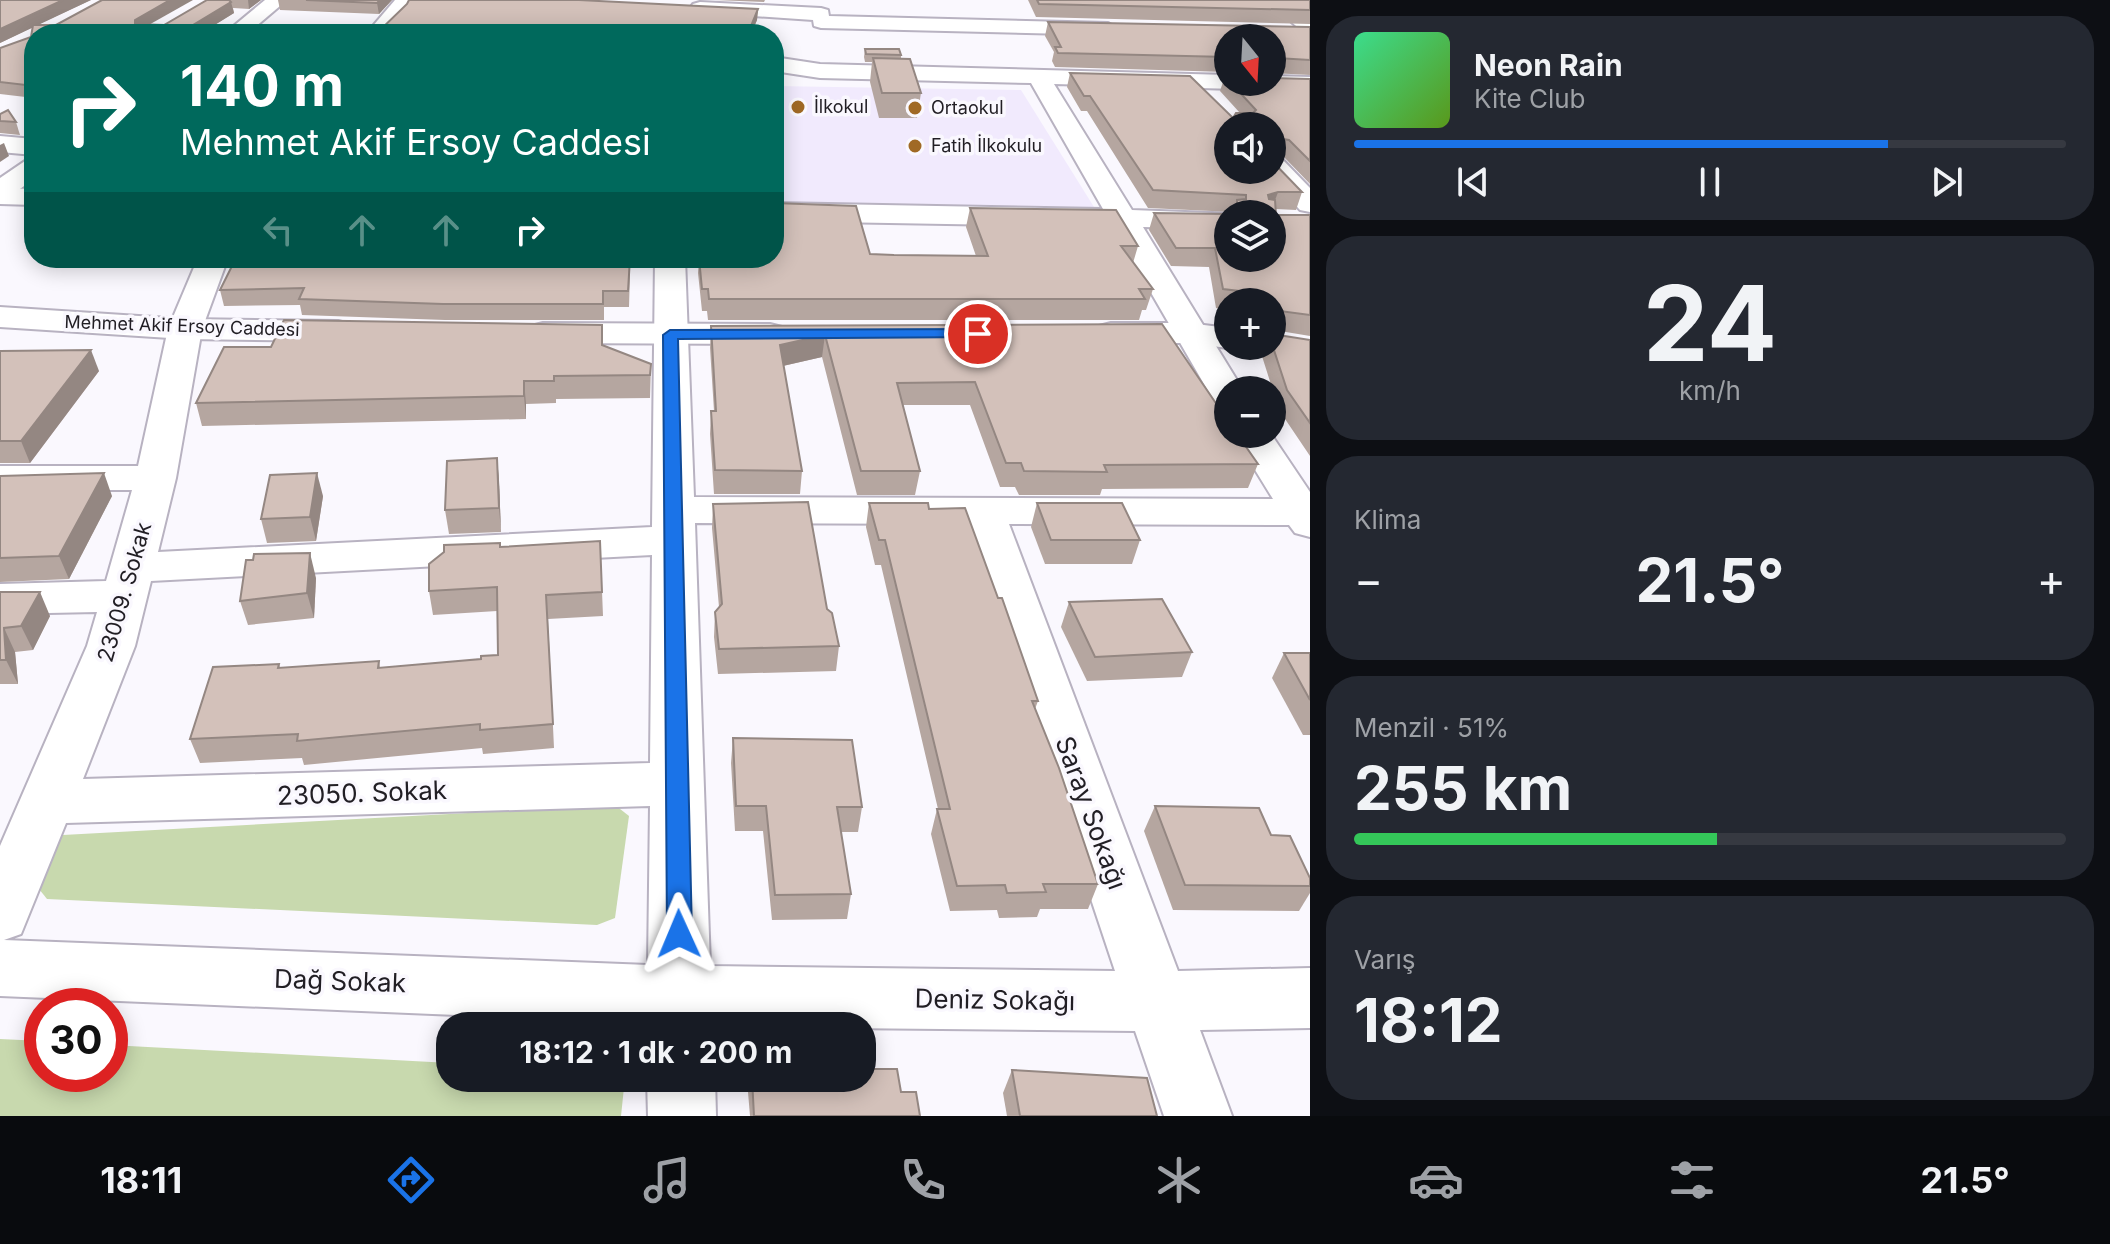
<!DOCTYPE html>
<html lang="tr">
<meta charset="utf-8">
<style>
:root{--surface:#171b24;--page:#242831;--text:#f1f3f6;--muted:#9ea1a6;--line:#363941;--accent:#1a73e8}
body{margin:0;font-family:Inter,sans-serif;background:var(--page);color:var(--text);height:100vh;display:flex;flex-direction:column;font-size:30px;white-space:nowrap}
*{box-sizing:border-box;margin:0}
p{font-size:26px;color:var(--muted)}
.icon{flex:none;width:44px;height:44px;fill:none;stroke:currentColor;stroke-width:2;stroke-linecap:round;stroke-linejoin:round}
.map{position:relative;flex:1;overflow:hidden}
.details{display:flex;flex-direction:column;gap:16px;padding:16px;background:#0d0f14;width:800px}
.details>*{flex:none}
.guide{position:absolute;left:24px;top:24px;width:760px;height:244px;border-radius:32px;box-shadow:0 4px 20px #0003;background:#00695c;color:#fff;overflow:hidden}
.needle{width:52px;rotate:162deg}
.buttons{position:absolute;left:1214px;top:24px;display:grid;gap:16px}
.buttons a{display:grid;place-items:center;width:72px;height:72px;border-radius:50%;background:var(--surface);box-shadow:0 4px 20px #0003;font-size:40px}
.speed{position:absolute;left:24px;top:988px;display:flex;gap:16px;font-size:40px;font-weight:700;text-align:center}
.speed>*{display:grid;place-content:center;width:104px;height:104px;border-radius:50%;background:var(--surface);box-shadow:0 4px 20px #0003;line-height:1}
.speed .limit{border:12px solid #d22;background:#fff;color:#111}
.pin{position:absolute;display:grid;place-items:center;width:68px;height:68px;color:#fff;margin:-34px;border:4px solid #fff;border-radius:50%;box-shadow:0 2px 8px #0007}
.me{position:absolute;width:88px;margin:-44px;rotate:359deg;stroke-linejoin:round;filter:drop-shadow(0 0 6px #0008)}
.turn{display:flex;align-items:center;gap:28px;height:168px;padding:0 24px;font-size:36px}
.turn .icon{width:104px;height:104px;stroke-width:2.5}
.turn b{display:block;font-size:56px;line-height:68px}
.lanes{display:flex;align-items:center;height:76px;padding:0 24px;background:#0003;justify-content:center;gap:40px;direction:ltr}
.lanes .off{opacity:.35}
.big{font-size:60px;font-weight:700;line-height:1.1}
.details .widget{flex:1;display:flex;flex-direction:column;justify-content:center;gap:12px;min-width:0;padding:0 28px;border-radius:32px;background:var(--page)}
.details .dial{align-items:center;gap:0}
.dial b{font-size:104px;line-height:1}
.song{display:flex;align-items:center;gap:24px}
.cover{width:96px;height:96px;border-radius:12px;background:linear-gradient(135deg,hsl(150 70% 55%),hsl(90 70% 35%))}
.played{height:8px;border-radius:4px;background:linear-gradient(90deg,var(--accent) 75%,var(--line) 75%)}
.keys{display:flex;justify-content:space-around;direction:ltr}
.heat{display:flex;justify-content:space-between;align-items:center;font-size:44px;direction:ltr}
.charge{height:12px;border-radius:6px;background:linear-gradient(90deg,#34c759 51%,var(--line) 0)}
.trip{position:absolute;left:436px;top:1012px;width:440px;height:80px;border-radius:32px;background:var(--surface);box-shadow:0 4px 20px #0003;font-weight:700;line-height:80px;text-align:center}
.tab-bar{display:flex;height:128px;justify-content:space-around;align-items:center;background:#090b0e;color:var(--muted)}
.tab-bar .icon{width:56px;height:56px}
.tab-bar .selected{color:var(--accent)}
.tab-bar b{font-size:36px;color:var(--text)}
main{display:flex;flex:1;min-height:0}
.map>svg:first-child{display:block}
.built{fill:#f1eafd}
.green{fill:#c8d9ae}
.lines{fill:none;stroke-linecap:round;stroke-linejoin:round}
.minor-casing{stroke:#b8b2c1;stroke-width:4}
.secondary-casing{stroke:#b8b2c1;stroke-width:4}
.minor{fill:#fff;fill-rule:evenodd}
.secondary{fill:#fff;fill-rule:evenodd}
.wall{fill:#b5a6a0}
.shaded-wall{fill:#948782}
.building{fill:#d3c1ba;stroke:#948782;stroke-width:2}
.route{fill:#1a73e8;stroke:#114b97;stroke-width:2}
.poi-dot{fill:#a06925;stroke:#faf8fe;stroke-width:3}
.labels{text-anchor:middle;stroke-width:7;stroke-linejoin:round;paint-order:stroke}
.far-poi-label{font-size:18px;fill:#211e24;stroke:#faf8fe;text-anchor:start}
.far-street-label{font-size:18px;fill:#211e24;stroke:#faf8fe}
.street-label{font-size:22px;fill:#211e24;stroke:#faf8fe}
.near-street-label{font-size:26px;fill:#211e24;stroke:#faf8fe}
</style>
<main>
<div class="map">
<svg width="1310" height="1116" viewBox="0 0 1310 1116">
<rect width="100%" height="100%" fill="#faf8fe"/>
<polygon class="built" points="774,86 1021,90 1094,207 774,203"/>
<g class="green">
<polygon points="615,805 629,816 615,918 597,925 47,899 35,884 63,835"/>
<polygon points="0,1039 42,1041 42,1074 110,1074 110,1045 450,1063 450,1078 625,1078 621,1116 0,1116"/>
</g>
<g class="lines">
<defs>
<g id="minor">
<polygon points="395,0 415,0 387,34 366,34"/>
<polygon points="1266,0 1288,0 1310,18 1310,34 1303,32"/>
<polygon points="700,2 821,8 828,10 829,16 1108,23 1118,29 1108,35 821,28 814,26 813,20 693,12 690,8 693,4"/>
<polygon points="774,57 820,64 1228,75 1228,82 1272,82 1272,76 1310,77 1310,91 1054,84 1132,210 1238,214 1228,214 1228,229 1143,227 1243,390 1228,390 1228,406 1215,403 1113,227 774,221 774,203 1103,209 1031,83 820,78 774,71"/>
<polygon points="0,136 34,139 34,155 0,152"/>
<polygon points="1272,156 1281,158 1310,188 1310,212 1300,210 1263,170 1272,170"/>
<polygon points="0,188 34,189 34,205 0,204"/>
<path d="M198,258H228L202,329L176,478L158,552L652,527L655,258H685L694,497L1273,499L1233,434H1271L1310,492V537L1295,533L1289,525L1009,524L1178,971L1310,968V1028L1200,1030L1232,1116H1164L1135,1031L648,1026V1023L0,996V846L87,646L97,612L0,614V584L106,581L132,490H0V466H138L168,329ZM695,523L966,524L1115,971L710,966ZM652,555L650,763L83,779L135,646L151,581ZM650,806L648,965L4,940L21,934L66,823Z"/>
<polygon points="647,1078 715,1078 716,1116 648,1116"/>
</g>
<g id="secondary">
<polygon points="265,0 287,0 247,34 224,34"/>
<polygon points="34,159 34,179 10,196 0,198 0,178 25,161"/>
<polygon points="0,307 185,319 338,321 350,324 355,331 350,338 338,341 185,339 0,327"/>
<polygon points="543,323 770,324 782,327 787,334 782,341 770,344 543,343 531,340 526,333 531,326"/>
<polygon points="1111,323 1188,323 1228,328 1228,346 1237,346 1228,348 1188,343 1111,343 1099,340 1094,333 1099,326"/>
</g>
</defs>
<use href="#minor" class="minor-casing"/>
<use href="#secondary" class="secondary-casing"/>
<use href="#minor" class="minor"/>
<use href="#secondary" class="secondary"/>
</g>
<g class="wall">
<polygon points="0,0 91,0 37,25 164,25 207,0 261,0 249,9 233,8 234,13 200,34 34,34 34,98 0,94 0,48 31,37 33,27 0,43"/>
<polygon points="278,0 392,0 379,14 280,10"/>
<polygon points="715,0 765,0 764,2"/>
<polygon points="1028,0 1310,0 1310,24 1036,17"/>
<polygon points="407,4 758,9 757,20 751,34 376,34"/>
<polygon points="1048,22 1310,27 1310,75 1272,73 1272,38 1228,38 1228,72 1055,67 1052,61 1054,52 1045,36"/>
<polygon points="865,49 901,55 901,59 921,93 917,118 879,118 870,82 872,62 865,62 864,57"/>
<polygon points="1070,73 1233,118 1240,113 1220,91 1225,76 1228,76 1228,82 1272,82 1310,79 1310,184 1283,156 1273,154 1228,126 1302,192 1296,210 1276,209 1276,215 1310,215 1310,336 1274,330 1272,334 1310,340 1310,456 1279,410 1261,353 1264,346 1272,346 1272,302 1228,302 1228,310 1216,308 1209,267 1171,266 1149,230 1154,213 1232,214 1233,212 1148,208 1087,111 1081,111 1067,87"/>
<polygon points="0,114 16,122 20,135 0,133"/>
<polygon points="970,208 1138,246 1133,263 1153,289 1146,310 1142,310 1139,320 708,320 707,311 702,311 698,273 699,258 774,258 870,254 894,255 976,256 966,227"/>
<polygon points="630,274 629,307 604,307 604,320 445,320 302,315 300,305 224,306 220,290"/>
<polygon points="1162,324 1258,464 1248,488 1102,489 1100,495 1019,495 1015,487 1000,487 970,405 903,405 920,471 915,495 857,495 822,357 783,366 802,471 800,494 714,494 710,434 711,411 714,411 710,348 711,326"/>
<polygon points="603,345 651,364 650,398 556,399 556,403 526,404 526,419 202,426 196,403"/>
<polygon points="0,351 99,371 30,463 0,463"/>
<polygon points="497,458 499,481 501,532 449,534 445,510"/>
<polygon points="0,475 112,496 69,579 0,582"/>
<polygon points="323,496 316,541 267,543 261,519"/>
<polygon points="869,503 929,509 998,598 1038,701 1035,709 1098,884 1088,909 1040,909 1037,917 999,918 997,910 950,911 931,834 937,809 938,809 881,565 875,565 866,527"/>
<polygon points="1037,503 1140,540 1132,564 1045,564 1031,527"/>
<polygon points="713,504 827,609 839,646 836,671 718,674 714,637 715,612 719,607 712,528"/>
<polygon points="600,541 603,616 548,619 554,748 483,754 482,748 304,765 302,758 200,763 190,739 279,664 280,668 379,661 380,668 481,659 498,655 497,611 433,615 429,591 500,547"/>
<polygon points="316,578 314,618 248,625 240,601"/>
<polygon points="0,592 50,616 33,650 15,652 18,684 0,684"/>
<polygon points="1069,602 1192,652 1182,677 1087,681 1061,627"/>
<polygon points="1284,653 1310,653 1310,735 1303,735 1272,678"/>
<polygon points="733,738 862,807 858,832 841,832 851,894 847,919 772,920 763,831 735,831 731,763"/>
<polygon points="1155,806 1271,835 1310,886 1310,893 1299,911 1173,910 1144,831"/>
<polygon points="1012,1070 1157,1116 1007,1116 1003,1093"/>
<polygon points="750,1078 862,1078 901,1092 920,1116 750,1116 748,1092"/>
</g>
<g class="shaded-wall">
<polygon points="63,0 91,0 0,43 0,29"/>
<polygon points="170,0 193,0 138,31 135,24 135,20"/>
<polygon points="248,0 261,0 249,9"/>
<polygon points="380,0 392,0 379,14 377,3"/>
<polygon points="231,2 234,13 200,34 178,34"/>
<polygon points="758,9 757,20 751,34 748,34 749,31"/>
<polygon points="4,143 9,156 0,162 0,145"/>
<polygon points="1278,192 1272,209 1268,195"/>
<polygon points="825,335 822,357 778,367 780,345"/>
<polygon points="91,350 99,371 30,463 21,441"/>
<polygon points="524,381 526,404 526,419 524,396"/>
<polygon points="497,458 499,481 501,532 499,508"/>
<polygon points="104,473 112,496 69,579 59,556"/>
<polygon points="317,473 323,496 316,541 310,517"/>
<polygon points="310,553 316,578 314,618 307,593"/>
<polygon points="40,592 50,616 33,650 21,626"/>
<polygon points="4,628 15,652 18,684 6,660"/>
</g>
<g class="building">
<polygon points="0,0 63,0 0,29"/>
<polygon points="102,0 170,0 135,20 135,24 164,25 207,0 229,0 231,2 178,34 34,34 34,86 0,82 0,48 31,37 33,25 56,25"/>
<polygon points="306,0 380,0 377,3"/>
<polygon points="409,0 579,0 758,9 749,31 622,27 620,34 376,34 407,4"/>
<polygon points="1037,0 1310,0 1310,10 1039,4"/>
<polygon points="1048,22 1310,27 1310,60 1277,58 1274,64 1272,64 1272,38 1228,38 1228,57 1058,53 1055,47 1061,47"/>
<polygon points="865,49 899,49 901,55 866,54"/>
<polygon points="873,58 910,59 921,93 882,93"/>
<polygon points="1070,73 1190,76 1233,118 1236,113 1253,113 1256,110 1230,82 1272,82 1272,78 1310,79 1310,161 1289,140 1276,138 1275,151 1272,151 1272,126 1228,126 1228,170 1272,170 1272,161 1302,192 1278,192 1268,195 1269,199 1275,200 1276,215 1310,215 1310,315 1280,311 1276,314 1276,324 1272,324 1272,302 1259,302 1256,293 1223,289 1215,248 1176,248 1154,213 1228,214 1228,258 1272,258 1272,214 1234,214 1237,212 1237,200 1246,199 1246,195 1153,190 1090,96 1084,96"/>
<polygon points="8,110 16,122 0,121 0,114"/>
<polygon points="774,203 856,206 870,254 894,255 988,256 970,208 1116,210 1138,246 1121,246 1153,289 1139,289 1145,299 709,299 708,289 702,289 699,258 774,258"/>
<polygon points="236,258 630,258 628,291 603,291 603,304 443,304 299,299 304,288 220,290"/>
<polygon points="284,320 602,325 602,345 651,364 650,375 554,376 554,381 524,381 524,396 196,403 224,347 271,347"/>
<polygon points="1162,324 1228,421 1228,434 1237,434 1258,464 1104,465 1107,472 1024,471 1021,463 1006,463 975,382 897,383 920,471 861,471 825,335 780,345 802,471 715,470 711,411 716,411 711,326"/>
<polygon points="1272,334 1310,340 1310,423 1287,390 1272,344"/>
<polygon points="91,350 21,441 0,441 0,351"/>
<polygon points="497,458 499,508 445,510 447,461"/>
<polygon points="104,473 59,556 0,558 0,476"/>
<polygon points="317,473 310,517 261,519 270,475"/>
<polygon points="808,502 827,609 832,613 839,646 719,649 715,612 722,604 713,504"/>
<polygon points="869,503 928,503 929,509 965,508 998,598 1002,598 1038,701 1032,701 1059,768 1098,884 1043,884 1046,892 1007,893 1005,885 957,886 937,809 950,809 885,540 879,540"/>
<polygon points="1037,503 1122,503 1140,540 1051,540"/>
<polygon points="600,541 602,592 546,595 553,724 480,730 480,724 297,741 298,734 190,739 213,667 279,664 278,668 379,661 378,668 481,659 481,656 498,655 497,587 429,591 429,564 444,552 444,545 500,543 500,547"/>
<polygon points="310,553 307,593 240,601 246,560 253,560 254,554"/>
<polygon points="0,592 40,592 21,626 4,628 6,660 0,660"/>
<polygon points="1162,599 1192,652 1095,657 1069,602"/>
<polygon points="1284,653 1310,653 1310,700"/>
<polygon points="733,738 852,740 862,807 837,807 851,894 775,895 766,806 736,806"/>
<polygon points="1155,806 1259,808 1271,835 1290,836 1310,878 1310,886 1185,885"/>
<polygon points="862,1069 897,1069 901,1092 916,1092 920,1116 754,1116 752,1078 862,1078"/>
<polygon points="1012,1070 1147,1078 1157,1116 1020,1116"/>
</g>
<polygon class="route" points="978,329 985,334 983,337 678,339 692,934 688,942 679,946 670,942 667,934 663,335 670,330"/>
<g class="poi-dot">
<circle cx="798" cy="107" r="8"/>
<circle cx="915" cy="108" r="8"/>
<circle cx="915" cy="146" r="8"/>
</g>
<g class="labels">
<g class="far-poi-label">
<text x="814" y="113">İlkokul</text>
<text x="931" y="114">Ortaokul</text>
<text x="931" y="152">Fatih İlkokulu</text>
</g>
<g class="far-street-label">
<text transform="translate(182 326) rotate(2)" y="6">Mehmet Akif Ersoy Caddesi</text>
</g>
<g class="street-label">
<text transform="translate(124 592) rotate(-74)" y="8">23009. Sokak</text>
</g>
<g class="near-street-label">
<text transform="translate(362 793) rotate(-2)" y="9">23050. Sokak</text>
<text transform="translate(1091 813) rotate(70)" y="9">Saray Sokağı</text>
<text transform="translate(340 981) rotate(2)" y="9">Dağ Sokak</text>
<text transform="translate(995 1000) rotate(1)" y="9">Deniz Sokağı</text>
</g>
</g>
</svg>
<div class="buttons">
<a><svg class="needle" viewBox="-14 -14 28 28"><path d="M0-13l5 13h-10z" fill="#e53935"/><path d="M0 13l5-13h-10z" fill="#9ea1a6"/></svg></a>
<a><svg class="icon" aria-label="sound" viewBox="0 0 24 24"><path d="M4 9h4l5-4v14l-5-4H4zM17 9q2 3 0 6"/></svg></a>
<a><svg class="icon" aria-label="layers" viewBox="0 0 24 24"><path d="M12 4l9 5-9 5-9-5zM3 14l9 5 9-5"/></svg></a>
<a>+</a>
<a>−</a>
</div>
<div class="speed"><div class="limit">30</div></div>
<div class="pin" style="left:978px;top:334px;background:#d93025"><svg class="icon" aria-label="arrive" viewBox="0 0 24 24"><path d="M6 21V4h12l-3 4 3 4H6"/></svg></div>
<svg class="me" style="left:679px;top:934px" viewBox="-20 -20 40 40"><path d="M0-17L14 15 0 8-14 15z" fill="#1a73e8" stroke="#fff" stroke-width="4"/></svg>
<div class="trip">18:12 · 1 dk · 200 m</div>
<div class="guide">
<div class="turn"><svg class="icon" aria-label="right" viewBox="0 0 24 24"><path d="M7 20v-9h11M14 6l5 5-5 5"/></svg><div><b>140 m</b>Mehmet Akif Ersoy Caddesi</div></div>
<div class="lanes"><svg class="icon off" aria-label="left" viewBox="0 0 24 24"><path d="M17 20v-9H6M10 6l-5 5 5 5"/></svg><svg class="icon off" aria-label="ahead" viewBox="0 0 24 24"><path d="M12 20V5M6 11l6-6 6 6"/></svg><svg class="icon off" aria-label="ahead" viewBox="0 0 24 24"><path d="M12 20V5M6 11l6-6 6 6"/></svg><svg class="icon" aria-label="right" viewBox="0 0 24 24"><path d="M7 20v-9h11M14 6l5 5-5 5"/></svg></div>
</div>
</div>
<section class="details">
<div class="widget">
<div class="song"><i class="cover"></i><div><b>Neon Rain</b><p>Kite Club</p></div></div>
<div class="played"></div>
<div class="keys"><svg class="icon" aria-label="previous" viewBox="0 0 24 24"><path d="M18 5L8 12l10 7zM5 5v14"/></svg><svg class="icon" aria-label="pause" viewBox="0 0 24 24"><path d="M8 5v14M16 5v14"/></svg><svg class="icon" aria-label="next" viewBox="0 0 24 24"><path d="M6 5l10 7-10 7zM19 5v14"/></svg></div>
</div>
<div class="widget dial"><b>24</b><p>km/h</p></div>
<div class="widget"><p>Klima</p>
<div class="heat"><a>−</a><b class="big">21.5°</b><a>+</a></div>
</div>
<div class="widget"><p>Menzil · 51%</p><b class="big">255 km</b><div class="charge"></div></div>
<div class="widget"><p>Varış</p><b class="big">18:12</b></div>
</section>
</main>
<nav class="tab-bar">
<b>18:11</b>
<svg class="icon selected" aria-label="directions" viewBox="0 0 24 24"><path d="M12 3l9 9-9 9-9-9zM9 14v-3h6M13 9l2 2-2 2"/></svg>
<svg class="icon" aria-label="music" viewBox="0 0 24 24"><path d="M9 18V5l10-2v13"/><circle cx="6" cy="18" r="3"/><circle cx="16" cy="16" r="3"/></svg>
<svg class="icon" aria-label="phone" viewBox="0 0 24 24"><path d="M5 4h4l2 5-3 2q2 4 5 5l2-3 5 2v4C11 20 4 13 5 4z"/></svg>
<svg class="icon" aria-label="climate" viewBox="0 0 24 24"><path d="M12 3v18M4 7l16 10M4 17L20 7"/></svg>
<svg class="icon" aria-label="car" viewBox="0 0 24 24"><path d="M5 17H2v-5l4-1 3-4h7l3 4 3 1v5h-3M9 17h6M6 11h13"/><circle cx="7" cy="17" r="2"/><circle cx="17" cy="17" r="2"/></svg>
<svg class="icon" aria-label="filters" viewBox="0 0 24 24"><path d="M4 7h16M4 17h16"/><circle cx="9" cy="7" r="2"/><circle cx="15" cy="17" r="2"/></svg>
<b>21.5°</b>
</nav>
